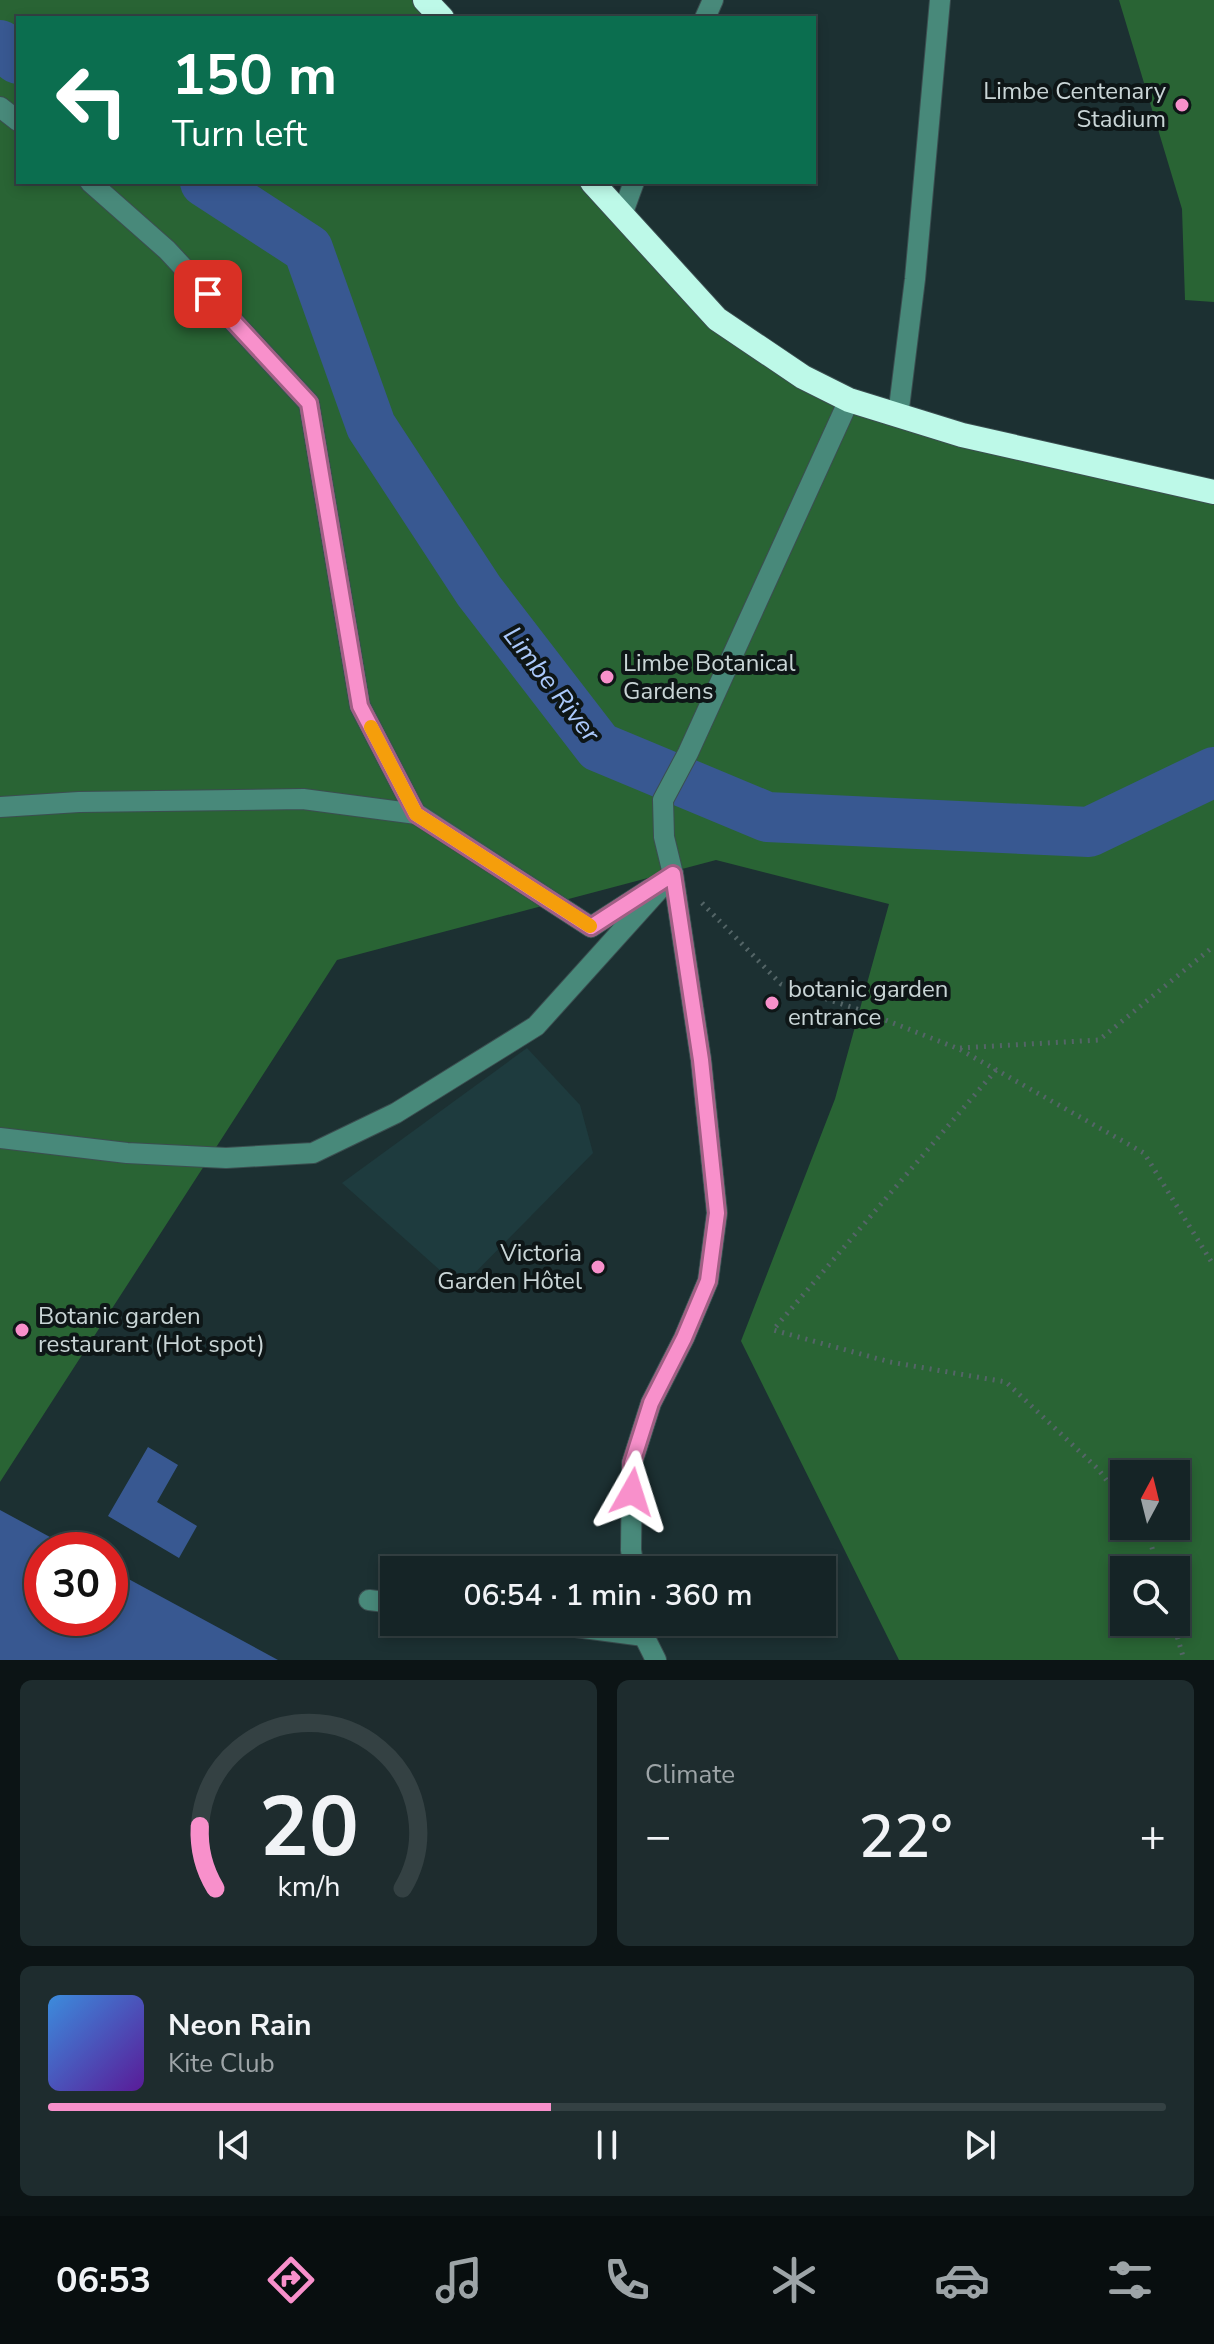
<!DOCTYPE html>
<meta charset="utf-8">
<style>
:root{--surface:#152426;--page:#1e2c2e;--text:#f1f3f6;--muted:#9da4a7;--line:#344143;--accent:#f890cb}
body{margin:0;font-family:"Nunito Sans",sans-serif;background:var(--page);color:var(--text);height:100vh;display:flex;flex-direction:column;font-size:30px;white-space:nowrap}
*{box-sizing:border-box;margin:0}
p{font-size:26px;color:var(--muted)}
.icon{flex:none;width:44px;height:44px;fill:none;stroke:currentColor;stroke-width:2;stroke-linecap:round;stroke-linejoin:round}
.map{position:relative;height:1660px;overflow:hidden}
.panel{display:flex;flex-direction:column;gap:20px;padding:20px;background:#0c1415;flex:1}
.panel>*{flex:none}
.hud{position:absolute;left:16px;top:16px;width:800px;height:168px;border-radius:0px;box-shadow:0 4px 12px #0003,0 0 0 2px var(--line);background:#0b6e4f;color:#fff;overflow:hidden}
.needle{width:52px;rotate:7deg}
.buttons{position:absolute;left:1110px;top:1460px;display:grid;gap:16px}
.buttons a{display:grid;place-items:center;width:80px;height:80px;border-radius:0px;background:var(--surface);box-shadow:0 4px 12px #0003,0 0 0 2px var(--line);font-size:40px}
.speed{position:absolute;left:24px;top:1532px;display:flex;gap:16px;font-size:40px;font-weight:700;text-align:center}
.speed>*{display:grid;place-content:center;width:104px;height:104px;border-radius:50%;background:var(--surface);box-shadow:0 4px 12px #0003,0 0 0 2px var(--line);line-height:1}
.speed .limit{border:12px solid #d22;background:#fff;color:#111}
.pin{position:absolute;display:grid;place-items:center;width:68px;height:68px;color:#fff;margin:-34px;border-radius:16px;box-shadow:0 4px 12px #0006}
.me{position:absolute;width:88px;margin:-44px;rotate:6deg;stroke-linejoin:round;filter:drop-shadow(0 0 6px #0008)}
.turn{display:flex;align-items:center;gap:28px;height:168px;padding:0 24px;font-size:36px}
.turn .icon{width:104px;height:104px;stroke-width:2.5}
.turn b{display:block;font-size:56px;line-height:68px}
.big{font-size:60px;font-weight:600;line-height:1.1}
.panel .tile{flex:1;display:flex;flex-direction:column;justify-content:center;gap:12px;min-width:0;padding:0 28px;border-radius:12px;background:var(--page)}
.panel .dial{align-items:center;gap:0}
.dial svg{height:208px;overflow:visible;fill:none;stroke:var(--line);stroke-width:7;stroke-linecap:round;text-anchor:middle}
.dial text{fill:var(--text);stroke:none}
.song{display:flex;align-items:center;gap:24px}
.cover{width:96px;height:96px;border-radius:12px;background:linear-gradient(135deg,hsl(210 70% 55%),hsl(270 70% 35%))}
.played{height:8px;border-radius:4px;background:linear-gradient(90deg,var(--accent) 45%,var(--line) 45%)}
.keys{display:flex;justify-content:space-around;direction:ltr}
.heat{display:flex;justify-content:space-between;align-items:center;font-size:44px;direction:ltr}
.panel .tiles{flex:1;display:grid;gap:20px;grid-template-columns:1fr 1fr}
.tile:last-child{grid-column:span 2}
.trip{position:absolute;left:380px;top:1556px;width:456px;height:80px;border-radius:0px;background:var(--surface);box-shadow:0 4px 12px #0003,0 0 0 2px var(--line);font-weight:600;line-height:80px;text-align:center}
.menu{display:flex;height:128px;justify-content:space-around;align-items:center;background:#080e0f;color:var(--muted)}
.menu .icon{width:56px;height:56px}
.menu .selected{color:var(--accent)}
.menu b{font-size:36px;color:var(--text)}
.map>svg:first-child{display:block}
.built{fill:#1e3b3e}
.green{fill:#296434;fill-rule:evenodd}
.water{fill:#385891}
.lines{fill:none;stroke-linecap:round;stroke-linejoin:round}
.river{stroke:#385891;stroke-width:50}
.minor-casing{stroke:#3b4e50;stroke-width:22}
.highway-casing{stroke:#3b4e50;stroke-width:26}
.path{stroke:#546567;stroke-width:5;stroke-dasharray:2 6;stroke-linecap:butt}
.minor{stroke:#48897a;stroke-width:20}
.highway{stroke:#bdf9e8;stroke-width:24}
.route-casing{stroke:#a15e84;stroke-width:20}
.route{stroke:#f890cb;stroke-width:14}
.slow{stroke:#f59e0b;stroke-width:14}
.poi-dot{fill:#f890cb;stroke:#0e1617;stroke-width:3}
.labels{text-anchor:middle;stroke-width:8;stroke-linejoin:round;paint-order:stroke}
.poi-label{font-size:24px;fill:#c9d5d6;stroke:#0e1617;text-anchor:start}
.water-label{font-size:26px;font-style:italic;fill:#abc9fb;stroke:#0e1617}
</style>
<div class="map">
<svg width="1214" height="1660" viewBox="0 0 1214 1660">
<rect width="100%" height="100%" fill="#1c3032"/>
<polygon class="built" points="527,1048 580,1105 593,1153 460,1288 342,1183"/>
<g class="green">
<path d="M0,0H416L433,18H18V182H586L721,326L838,406L1214,495V1660H899L741,1341L835,1099L889,904L716,860L337,960L0,1482ZM1124,1474H1176V1526H1124ZM1124,1570H1176V1622H1124Z"/>
<polygon points="1119,0 1214,0 1214,302 1185,300 1182,209"/>
</g>
<g class="water">
<polygon points="148,1447 178,1465 157,1502 197,1526 179,1558 108,1516"/>
<polygon points="0,1510 74,1550 42,1550 42,1618 110,1618 110,1569 278,1660 0,1660"/>
</g>
<g class="lines">
<g class="river">
<polyline points="0,45 18,59"/>
<polyline points="205,182 308,249 371,426 479,591 599,747 767,817 1089,832 1214,772"/>
</g>
<defs>
<g id="minor">
<polyline points="705,18 713,0"/>
<polyline points="0,107 18,121"/>
<polyline points="90,182 167,250 309,403 360,706 416,814"/>
<polyline points="622,215 634,182"/>
<polyline points="898,416 915,279 940,0"/>
<polyline points="0,807 79,802 303,799 417,814 591,927 650,889"/>
<polyline points="0,1138 127,1153 226,1158 313,1153 396,1113 536,1026 673,874"/>
<polyline points="634,1570 631,1550 632,1463 651,1403 684,1338 708,1281 717,1213 701,1060 673,874 664,837 663,800 688,753 849,400"/>
<polyline points="369,1600 394,1603"/>
<polyline points="538,1622 644,1636"/>
<polyline points="643,1626 644,1636 656,1660"/>
</g>
<g id="highway">
<polyline points="425,0 442,18"/>
<polyline points="592,182 717,319 803,377 849,400 962,435 1214,492"/>
</g>
</defs>
<use href="#minor" class="minor-casing"/>
<use href="#highway" class="highway-casing"/>
<g class="path">
<polyline points="702,903 781,984 860,1010 959,1049 1144,1153 1214,1266"/>
<polyline points="960,1048 1099,1040 1214,946"/>
<polyline points="996,1070 773,1330 890,1362 1006,1382 1098,1469 1124,1503"/>
<polyline points="1142,1526 1148,1533 1158,1570"/>
<polyline points="1173,1622 1184,1660"/>
</g>
<use href="#minor" class="minor"/>
<use href="#highway" class="highway"/>
</g>
<g class="lines">
<defs>
<polyline id="route" points="208,294 309,403 360,706 416,814 591,927 673,874 701,1060 717,1213 708,1281 684,1338 651,1403 632,1463 632,1492"/>
</defs>
<use href="#route" class="route-casing"/>
<use href="#route" class="route"/>
<polyline class="slow" points="371,727 416,814 590,926"/>
</g>
<g class="poi-dot">
<circle cx="1182" cy="105" r="8"/>
<circle cx="607" cy="677" r="8"/>
<circle cx="772" cy="1003" r="8"/>
<circle cx="598" cy="1267" r="8"/>
<circle cx="22" cy="1330" r="8"/>
</g>
<g class="labels">
<g class="poi-label">
<text x="1166" y="99" text-anchor="end">Limbe Centenary<tspan x="1166" dy="28">Stadium</tspan></text>
<text x="623" y="671">Limbe Botanical<tspan x="623" dy="28">Gardens</tspan></text>
<text x="788" y="997">botanic garden<tspan x="788" dy="28">entrance</tspan></text>
<text x="582" y="1261" text-anchor="end">Victoria<tspan x="582" dy="28">Garden Hôtel</tspan></text>
<text x="38" y="1324">Botanic garden<tspan x="38" dy="28">restaurant (Hot spot)</tspan></text>
</g>
<g class="water-label">
<text transform="translate(552 684) rotate(52)" y="9">Limbe River</text>
</g>
</g>
</svg>
<div class="buttons">
<a><svg class="needle" viewBox="-14 -14 28 28"><path d="M0-13l5 13h-10z" fill="#e53935"/><path d="M0 13l5-13h-10z" fill="#9da4a7"/></svg></a>
<a><svg class="icon" aria-label="search" viewBox="0 0 24 24"><circle cx="10" cy="10" r="6"/><path d="M15 15l6 6"/></svg></a>
</div>
<div class="speed"><div class="limit">30</div></div>
<div class="pin" style="left:208px;top:294px;background:#d93025"><svg class="icon" aria-label="arrive" viewBox="0 0 24 24"><path d="M6 21V4h12l-3 4 3 4H6"/></svg></div>
<svg class="me" style="left:632px;top:1492px" viewBox="-20 -20 40 40"><path d="M0-17L14 15 0 8-14 15z" fill="#f890cb" stroke="#fff" stroke-width="4"/></svg>
<div class="trip">06:54 · 1 min · 360 m</div>
<div class="hud">
<div class="turn"><svg class="icon" aria-label="left" viewBox="0 0 24 24"><path d="M17 20v-9H6M10 6l-5 5 5 5"/></svg><div><b>150 m</b>Turn left</div></div>
</div>
</div>
<section class="panel">
<div class="tiles">
<div class="tile dial"><svg viewBox="0 0 100 80">
<path d="M14 69A42 42 0 1 1 86 69"/>
<path d="M14 69A42 42 0 0 1 8 45" stroke="#f890cb"/>
<text x="50" y="56" font-size="32" font-weight="700">20</text>
<text x="50" y="72" font-size="11">km/h</text>
</svg></div>
<div class="tile"><p>Climate</p>
<div class="heat"><a>−</a><b class="big">22°</b><a>+</a></div>
</div>
<div class="tile">
<div class="song"><i class="cover"></i><div><b>Neon Rain</b><p>Kite Club</p></div></div>
<div class="played"></div>
<div class="keys"><svg class="icon" aria-label="previous" viewBox="0 0 24 24"><path d="M18 5L8 12l10 7zM5 5v14"/></svg><svg class="icon" aria-label="pause" viewBox="0 0 24 24"><path d="M8 5v14M16 5v14"/></svg><svg class="icon" aria-label="next" viewBox="0 0 24 24"><path d="M6 5l10 7-10 7zM19 5v14"/></svg></div>
</div>
</div>
</section>
<nav class="menu">
<b>06:53</b>
<svg class="icon selected" aria-label="directions" viewBox="0 0 24 24"><path d="M12 3l9 9-9 9-9-9zM9 14v-3h6M13 9l2 2-2 2"/></svg>
<svg class="icon" aria-label="music" viewBox="0 0 24 24"><path d="M9 18V5l10-2v13"/><circle cx="6" cy="18" r="3"/><circle cx="16" cy="16" r="3"/></svg>
<svg class="icon" aria-label="phone" viewBox="0 0 24 24"><path d="M5 4h4l2 5-3 2q2 4 5 5l2-3 5 2v4C11 20 4 13 5 4z"/></svg>
<svg class="icon" aria-label="climate" viewBox="0 0 24 24"><path d="M12 3v18M4 7l16 10M4 17L20 7"/></svg>
<svg class="icon" aria-label="car" viewBox="0 0 24 24"><path d="M5 17H2v-5l4-1 3-4h7l3 4 3 1v5h-3M9 17h6M6 11h13"/><circle cx="7" cy="17" r="2"/><circle cx="17" cy="17" r="2"/></svg>
<svg class="icon" aria-label="filters" viewBox="0 0 24 24"><path d="M4 7h16M4 17h16"/><circle cx="9" cy="7" r="2"/><circle cx="15" cy="17" r="2"/></svg>
</nav>
